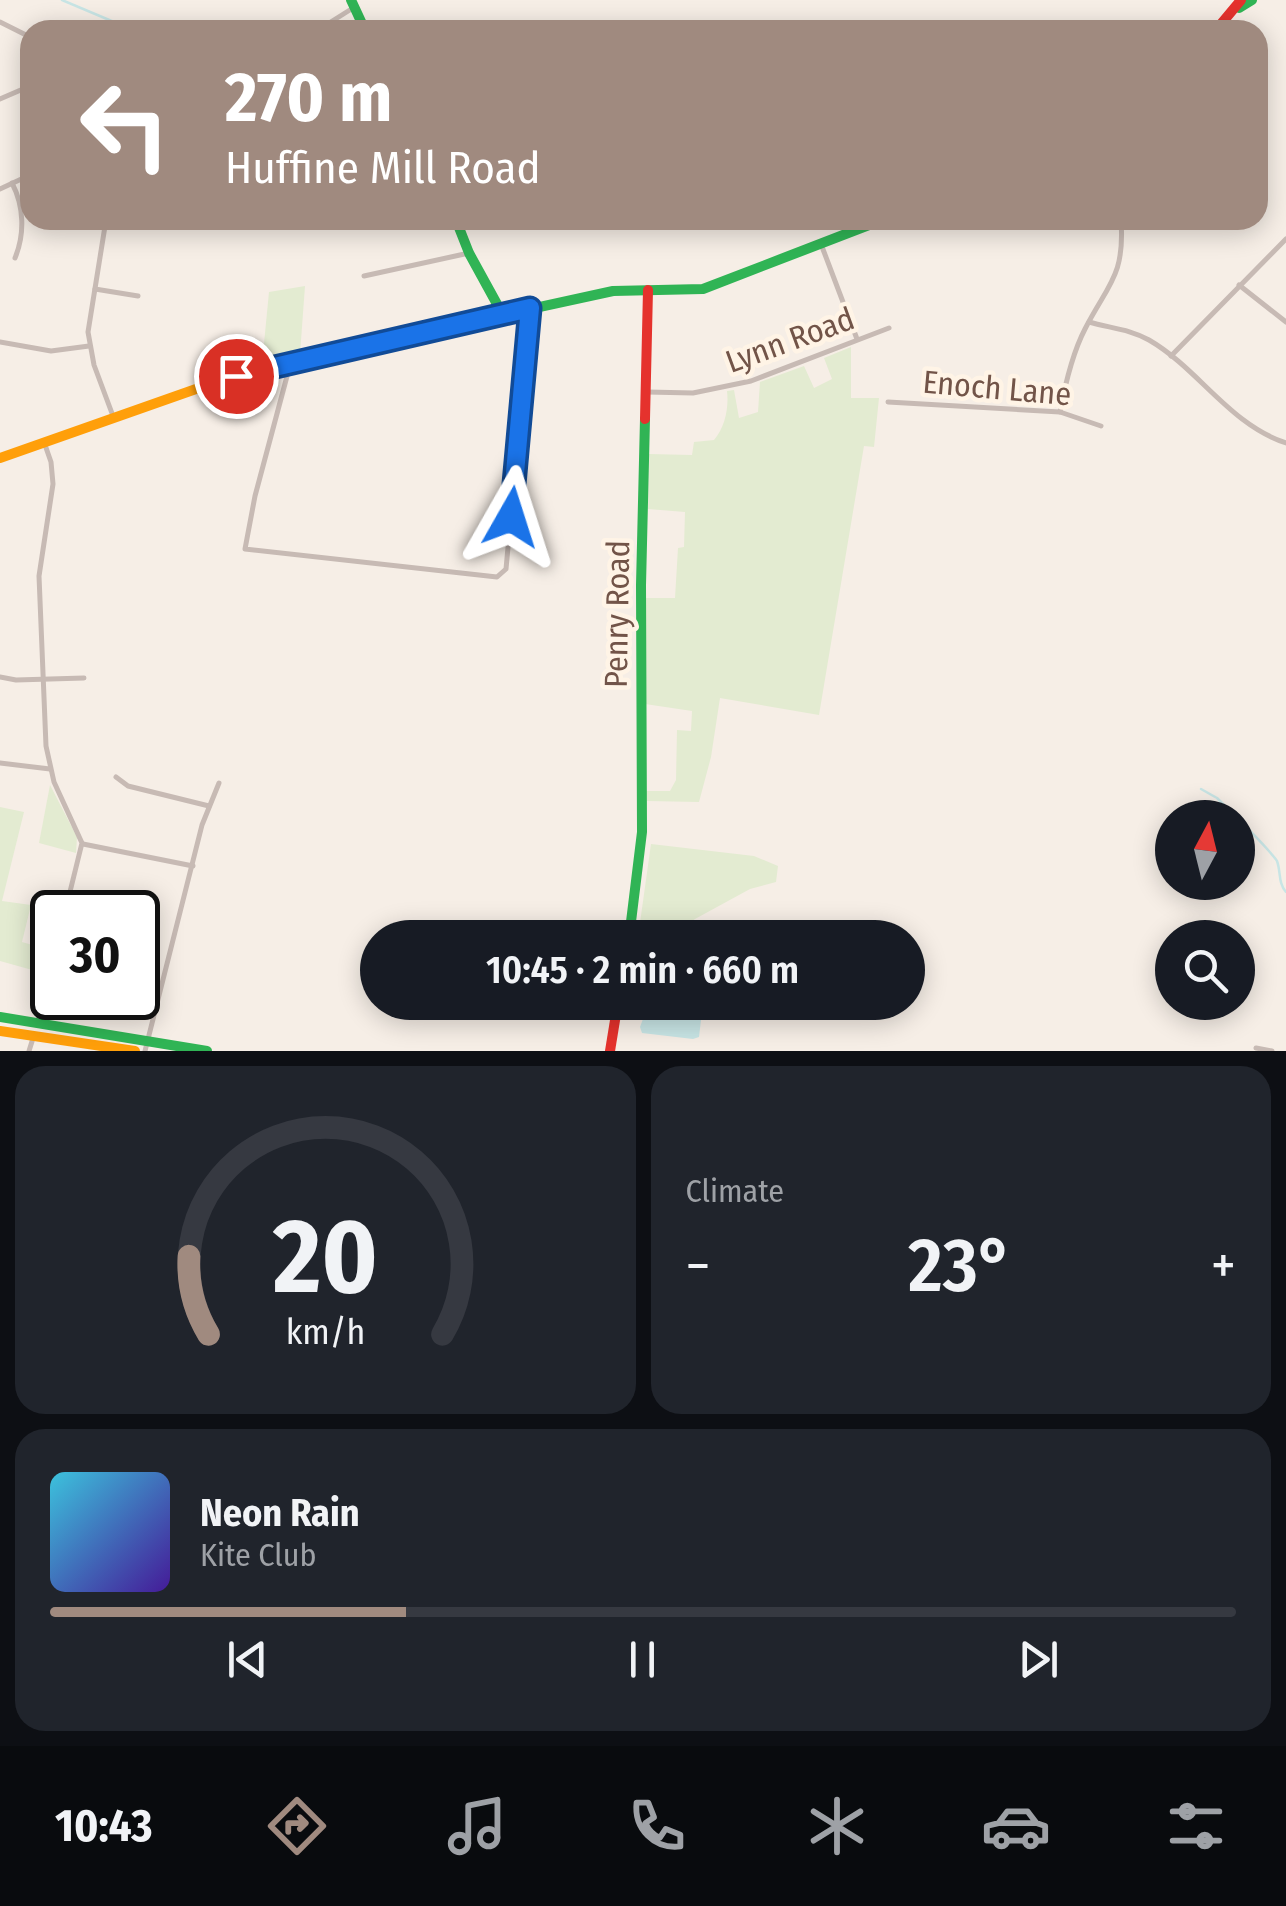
<!DOCTYPE html>
<meta charset="utf-8">
<style>
:root{--surface:#171b24;--page:#20242c;--text:#f1f3f6;--muted:#9ea1a6;--line:#363941;--accent:#a08a7f}
body{margin:0;font-family:"Fira Sans Condensed",sans-serif;background:var(--page);color:var(--text);height:100vh;display:flex;flex-direction:column;font-size:38px;white-space:nowrap}
*{box-sizing:border-box;margin:0}
p{font-size:32px;color:var(--muted)}
.icon{flex:none;width:55px;height:55px;fill:none;stroke:currentColor;stroke-width:2;stroke-linecap:round;stroke-linejoin:round}
.map{position:relative;height:1051px;overflow:hidden}
.panel{display:flex;flex-direction:column;gap:15px;padding:15px;background:#0d0f14;flex:1}
.panel>*{flex:none}
.banner{position:absolute;left:20px;top:20px;width:1248px;height:210px;border-radius:30px;box-shadow:0 5px 25px #0003;background:#a08a7f;color:#fff;overflow:hidden}
.needle{width:65px;rotate:7deg}
.controls{position:absolute;left:1155px;top:800px;display:grid;gap:20px}
.controls a{display:grid;place-items:center;width:100px;height:100px;border-radius:50%;background:var(--surface);box-shadow:0 5px 25px #0003;font-size:50px}
.speed{position:absolute;left:30px;top:890px;display:flex;gap:20px;font-size:50px;font-weight:700;text-align:center}
.speed>*{display:grid;place-content:center;width:130px;height:130px;border-radius:50%;background:var(--surface);box-shadow:0 5px 25px #0003;line-height:1}
.speed .limit{border:5px solid #111;border-radius:15px;background:#fff;color:#111}
.pin{position:absolute;display:grid;place-items:center;width:85px;height:85px;color:#fff;margin:-42px;border:5px solid #fff;border-radius:50%;box-shadow:0 2px 10px #0007}
.me{position:absolute;width:110px;margin:-55px;rotate:6deg;stroke-linejoin:round;filter:drop-shadow(0 0 8px #0008)}
.turn{display:flex;align-items:center;gap:35px;height:210px;padding:0 40px;font-size:45px}
.turn .icon{width:130px;height:130px;stroke-width:2.5}
.turn b{display:block;font-size:70px;line-height:85px}
.big{font-size:75px;font-weight:600;line-height:1.1}
.panel .widget{flex:1;display:flex;flex-direction:column;justify-content:center;gap:15px;min-width:0;padding:0 35px;border-radius:30px;background:var(--page)}
.panel .dial{align-items:center;gap:0}
.dial svg{height:260px;overflow:visible;fill:none;stroke:var(--line);stroke-width:7;stroke-linecap:round;text-anchor:middle}
.dial text{fill:var(--text);stroke:none}
.song{display:flex;align-items:center;gap:30px}
.cover{width:120px;height:120px;border-radius:15px;background:linear-gradient(135deg,hsl(190 70% 55%),hsl(260 70% 35%))}
.played{height:10px;border-radius:5px;background:linear-gradient(90deg,var(--accent) 30%,var(--line) 30%)}
.keys{display:flex;justify-content:space-around;direction:ltr}
.heat{display:flex;justify-content:space-between;align-items:center;font-size:55px;direction:ltr}
.panel .tiles{flex:1;display:grid;gap:15px;grid-template-columns:1fr 1fr}
.widget:last-child{grid-column:span 2}
.trip{position:absolute;left:360px;top:920px;width:565px;height:100px;border-radius:50px;background:var(--surface);box-shadow:0 5px 25px #0003;font-weight:600;line-height:100px;text-align:center}
.menu{display:flex;height:160px;justify-content:space-around;align-items:center;background:#090b0e;color:var(--muted)}
.menu .icon{width:70px;height:70px}
.menu .current{color:var(--accent)}
.menu b{font-size:45px;color:var(--text)}
.map>svg:first-child{display:block}
.green{fill:#e3ebd1}
.water{fill:#c8e5e5}
.lines{fill:none;stroke-linecap:round;stroke-linejoin:round}
.stream{stroke:#c8e5e5;stroke-width:2.5}
.street{stroke:#c7bab4;stroke-width:5}
.fast{stroke:#30b455;stroke-width:10}
.slow{stroke:#ff9f0a;stroke-width:10}
.jam{stroke:#e5322d;stroke-width:10}
.route-casing{stroke:#114b97;stroke-width:25}
.route{stroke:#1a73e8;stroke-width:18}
.labels{text-anchor:middle;stroke-width:9;stroke-linejoin:round;paint-order:stroke}
.street-label{font-size:32px;fill:#725448;stroke:#fff4e6}
</style>
<div class="map">
<svg width="1286" height="1051" viewBox="0 0 1286 1051">
<rect width="100%" height="100%" fill="#f6eee6"/>
<g class="green">
<polygon points="305,286 300,354 262,364 269,292"/>
<path d="M851,347V398H879L874,447L864,446L819,715L720,698L711,757L699,802L647,801L646,791H670L676,780L677,730L691,731L692,711L645,704L646,598H675L678,548L684,547L685,512L648,509L649,454L692,455L694,442L714,440C725,427 729,408 727,391L734,390L739,418L758,412L760,382L804,366L814,388L832,379L824,358Z"/>
<polygon points="50,785 77,837 76,853 39,843"/>
<polygon points="0,807 24,812 2,901 31,905 22,942 50,950 43,973 0,961"/>
<polygon points="651,844 754,856 778,866 776,882 750,889 695,919 671,937 638,937"/>
</g>
<polygon class="water" points="649,1003 703,1003 699,1037 693,1039 642,1033 640,1027"/>
<g class="lines">
<g class="stream">
<polyline points="62,0 133,30"/>
<polyline points="1201,789 1217,798 1237,818"/>
<path d="M1238,818C1245,826 1274,855 1277,861C1281,872 1278,883 1286,892"/>
</g>
<g class="street">
<polyline points="0,22 30,37"/>
<polyline points="318,30 353,8"/>
<polyline points="0,99 30,86"/>
<path d="M12,183C24,206 25,234 15,258"/>
<polyline points="0,189 30,175"/>
<polyline points="106,220 88,332 94,365 113,416"/>
<polyline points="821,244 857,339"/>
<polyline points="364,276 469,253"/>
<polyline points="1239,285 1286,322"/>
<polyline points="95,289 138,296"/>
<path d="M1089,322C1109,328 1130,329 1149,340C1199,369 1229,424 1286,443"/>
<polyline points="0,342 51,351 89,346"/>
<polyline points="1171,356 1286,239"/>
<polyline points="290,365 255,496 245,549 497,577 506,569 530,309"/>
<polyline points="647,392 693,393 751,381 889,328"/>
<polyline points="888,402 1060,412 1101,426"/>
<path d="M1060,412C1065,385 1072,354 1085,329C1108,284 1125,276 1121,220"/>
<polyline points="44,442 51,462 53,484 39,576 46,746 54,782 82,843 65,912"/>
<polyline points="0,677 16,680 84,678"/>
<polyline points="0,763 50,769"/>
<polyline points="116,777 128,786 209,806"/>
<polyline points="83,844 193,866"/>
<polyline points="38,1021 52,962"/>
<polyline points="1256,1048 1272,1051"/>
<polyline points="29,1051 34,1035"/>
<polyline points="145,1051 202,825 219,783"/>
</g>
<g class="fast">
<polyline points="351,0 365,30"/>
<polyline points="1239,8 1252,0"/>
<polyline points="456,220 469,253 503,315"/>
<polyline points="457,325 613,291 703,289 882,220"/>
<polyline points="629,938 642,832 641,585 645,419"/>
<polyline points="0,1017 207,1051"/>
</g>
<g class="slow">
<polyline points="0,458 213,383 457,325"/>
<polyline points="0,1031 135,1051"/>
</g>
<g class="jam">
<polyline points="1216,30 1241,0"/>
<polyline points="645,419 648,290"/>
<polyline points="610,1051 618,1002"/>
</g>
</g>
<g class="lines">
<defs>
<polyline id="route" points="236,376 530,308 511,517"/>
</defs>
<use href="#route" class="route-casing"/>
<use href="#route" class="route"/>
</g>
<g class="labels">
<g class="street-label">
<text transform="translate(790 340) rotate(-20)" y="11">Lynn Road</text>
<text transform="translate(997 388) rotate(5)" y="11">Enoch Lane</text>
<text transform="translate(617 614) rotate(-89)" y="11">Penry Road</text>
</g>
</g>
</svg>
<div class="controls">
<a><svg class="needle" viewBox="-14 -14 28 28"><path d="M0-13l5 13h-10z" fill="#e53935"/><path d="M0 13l5-13h-10z" fill="#9ea1a6"/></svg></a>
<a><svg class="icon" aria-label="search" viewBox="0 0 24 24"><circle cx="10" cy="10" r="6"/><path d="M15 15l6 6"/></svg></a>
</div>
<div class="speed"><div class="limit">30</div></div>
<div class="pin" style="left:236px;top:376px;background:#d93025"><svg class="icon" aria-label="arrive" viewBox="0 0 24 24"><path d="M6 21V4h12l-3 4 3 4H6"/></svg></div>
<svg class="me" style="left:511px;top:517px" viewBox="-20 -20 40 40"><path d="M0-17L14 15 0 8-14 15z" fill="#1a73e8" stroke="#fff" stroke-width="4"/></svg>
<div class="trip">10:45 · 2 min · 660 m</div>
<div class="banner">
<div class="turn"><svg class="icon" aria-label="left" viewBox="0 0 24 24"><path d="M17 20v-9H6M10 6l-5 5 5 5"/></svg><div><b>270 m</b>Huffine Mill Road</div></div>
</div>
</div>
<section class="panel">
<div class="tiles">
<div class="widget dial"><svg viewBox="0 0 100 80">
<path d="M14 69A42 42 0 1 1 86 69"/>
<path d="M14 69A42 42 0 0 1 8 45" stroke="#a08a7f"/>
<text x="50" y="56" font-size="32" font-weight="700">20</text>
<text x="50" y="72" font-size="11">km/h</text>
</svg></div>
<div class="widget"><p>Climate</p>
<div class="heat"><a>−</a><b class="big">23°</b><a>+</a></div>
</div>
<div class="widget">
<div class="song"><i class="cover"></i><div><b>Neon Rain</b><p>Kite Club</p></div></div>
<div class="played"></div>
<div class="keys"><svg class="icon" aria-label="previous" viewBox="0 0 24 24"><path d="M18 5L8 12l10 7zM5 5v14"/></svg><svg class="icon" aria-label="pause" viewBox="0 0 24 24"><path d="M8 5v14M16 5v14"/></svg><svg class="icon" aria-label="next" viewBox="0 0 24 24"><path d="M6 5l10 7-10 7zM19 5v14"/></svg></div>
</div>
</div>
</section>
<nav class="menu">
<b>10:43</b>
<svg class="icon current" aria-label="directions" viewBox="0 0 24 24"><path d="M12 3l9 9-9 9-9-9zM9 14v-3h6M13 9l2 2-2 2"/></svg>
<svg class="icon" aria-label="music" viewBox="0 0 24 24"><path d="M9 18V5l10-2v13"/><circle cx="6" cy="18" r="3"/><circle cx="16" cy="16" r="3"/></svg>
<svg class="icon" aria-label="phone" viewBox="0 0 24 24"><path d="M5 4h4l2 5-3 2q2 4 5 5l2-3 5 2v4C11 20 4 13 5 4z"/></svg>
<svg class="icon" aria-label="climate" viewBox="0 0 24 24"><path d="M12 3v18M4 7l16 10M4 17L20 7"/></svg>
<svg class="icon" aria-label="car" viewBox="0 0 24 24"><path d="M5 17H2v-5l4-1 3-4h7l3 4 3 1v5h-3M9 17h6M6 11h13"/><circle cx="7" cy="17" r="2"/><circle cx="17" cy="17" r="2"/></svg>
<svg class="icon" aria-label="filters" viewBox="0 0 24 24"><path d="M4 7h16M4 17h16"/><circle cx="9" cy="7" r="2"/><circle cx="15" cy="17" r="2"/></svg>
</nav>
